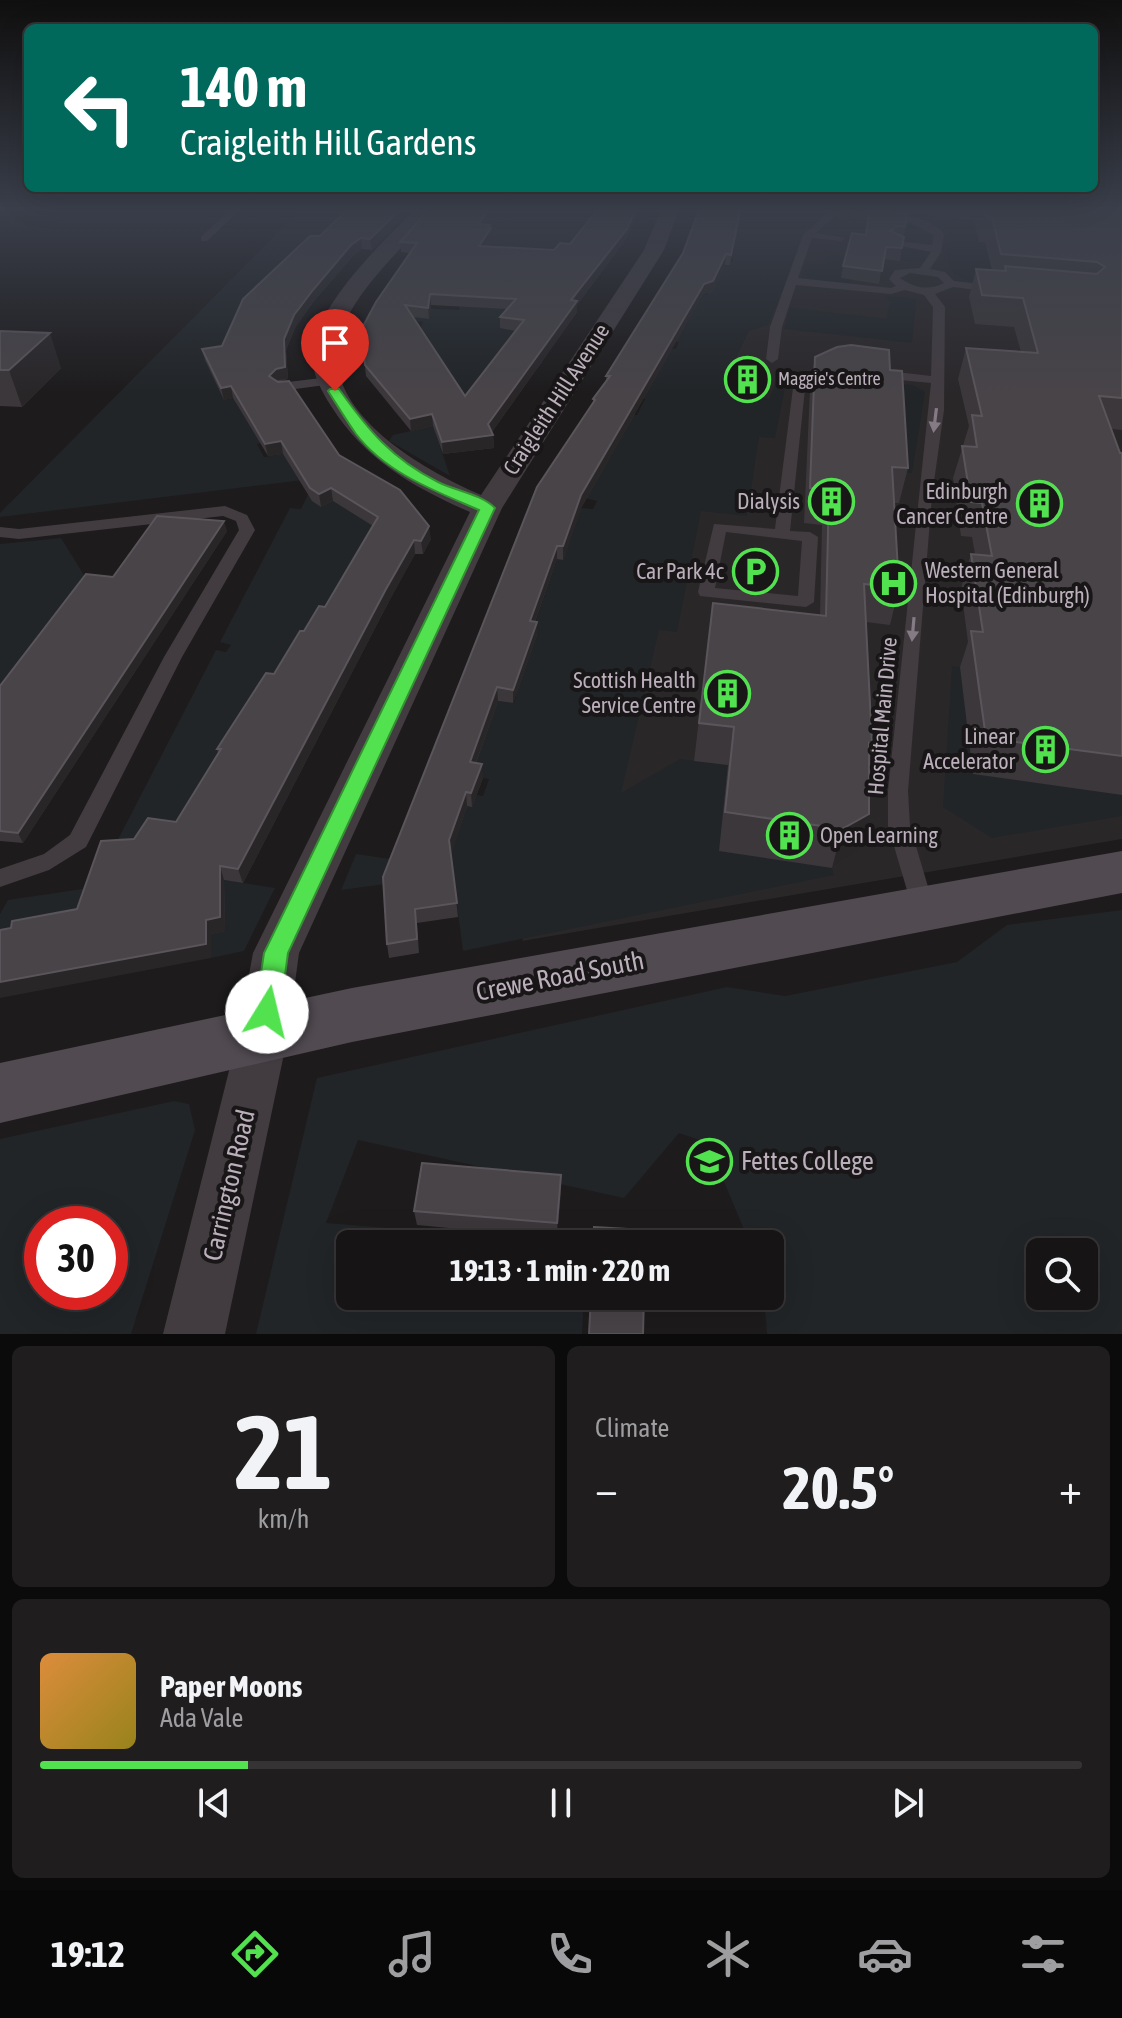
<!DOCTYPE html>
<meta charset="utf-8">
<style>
:root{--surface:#161415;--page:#1f1d1e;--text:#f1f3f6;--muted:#9e9ea0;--line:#353334;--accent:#52e14f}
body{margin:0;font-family:"Asap Condensed",sans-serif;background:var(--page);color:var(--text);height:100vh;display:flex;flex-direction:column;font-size:30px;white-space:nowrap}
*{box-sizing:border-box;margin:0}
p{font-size:26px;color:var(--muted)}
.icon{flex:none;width:44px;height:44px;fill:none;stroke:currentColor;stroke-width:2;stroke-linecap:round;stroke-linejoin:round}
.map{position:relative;height:1334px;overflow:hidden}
.sheet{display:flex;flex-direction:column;gap:12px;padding:12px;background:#0c0b0c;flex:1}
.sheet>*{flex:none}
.banner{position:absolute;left:24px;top:24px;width:1074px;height:168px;border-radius:12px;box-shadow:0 8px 32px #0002,0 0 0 2px var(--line);background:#00695c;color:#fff;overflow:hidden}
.controls{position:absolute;left:1026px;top:1238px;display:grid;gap:16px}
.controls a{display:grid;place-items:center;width:72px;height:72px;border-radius:12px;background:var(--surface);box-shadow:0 8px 32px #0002,0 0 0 2px var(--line);font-size:40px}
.speed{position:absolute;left:24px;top:1206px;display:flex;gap:16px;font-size:40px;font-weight:700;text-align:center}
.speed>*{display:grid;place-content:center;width:104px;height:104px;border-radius:50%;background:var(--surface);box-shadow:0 8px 32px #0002,0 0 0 2px var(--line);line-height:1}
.speed .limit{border:12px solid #d22;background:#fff;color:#111}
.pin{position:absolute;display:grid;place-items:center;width:68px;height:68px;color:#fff;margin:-82px -34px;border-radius:50% 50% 50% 0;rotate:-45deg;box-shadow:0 0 8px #0007}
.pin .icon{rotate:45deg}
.me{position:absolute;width:88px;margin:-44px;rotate:9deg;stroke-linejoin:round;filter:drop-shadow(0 0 6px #0008)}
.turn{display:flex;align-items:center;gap:28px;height:168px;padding:0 24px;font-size:36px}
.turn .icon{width:104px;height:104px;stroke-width:2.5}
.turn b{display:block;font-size:56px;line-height:68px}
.big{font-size:60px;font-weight:700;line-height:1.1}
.sheet .card{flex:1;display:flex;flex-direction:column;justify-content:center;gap:12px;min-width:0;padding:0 28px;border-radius:12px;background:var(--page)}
.sheet .dial{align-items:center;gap:0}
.dial b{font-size:104px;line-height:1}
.song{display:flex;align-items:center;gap:24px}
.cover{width:96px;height:96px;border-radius:12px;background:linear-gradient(135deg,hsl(30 70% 55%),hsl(50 70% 35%))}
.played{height:8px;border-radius:4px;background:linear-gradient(90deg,var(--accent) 20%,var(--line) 20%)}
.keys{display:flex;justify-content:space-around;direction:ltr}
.heat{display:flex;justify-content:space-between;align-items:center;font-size:44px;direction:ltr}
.sheet .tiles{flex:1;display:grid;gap:12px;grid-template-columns:1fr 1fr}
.card:last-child{grid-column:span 2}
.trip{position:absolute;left:336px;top:1230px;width:448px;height:80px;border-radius:12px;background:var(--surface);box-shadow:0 8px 32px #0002,0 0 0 2px var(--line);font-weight:700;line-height:80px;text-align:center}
.tab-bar{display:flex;height:128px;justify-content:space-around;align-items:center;background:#090808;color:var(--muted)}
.tab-bar .icon{width:56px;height:56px}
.tab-bar .on{color:var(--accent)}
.tab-bar b{font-size:36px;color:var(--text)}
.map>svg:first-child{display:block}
.built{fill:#2a2729}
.green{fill:#212528;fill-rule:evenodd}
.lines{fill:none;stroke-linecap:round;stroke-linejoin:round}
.lane{fill:#423c41;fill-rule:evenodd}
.street{fill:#423c41;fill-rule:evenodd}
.secondary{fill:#514b51;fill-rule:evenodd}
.wall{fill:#3b373a;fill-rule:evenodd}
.shaded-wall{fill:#292628}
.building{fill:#484448;stroke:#5a555a;stroke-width:2;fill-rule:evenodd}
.oneway{fill:#857b84}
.route{fill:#52e14f;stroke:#359233;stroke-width:2}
.labels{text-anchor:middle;stroke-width:8;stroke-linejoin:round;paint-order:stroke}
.far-poi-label{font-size:18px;fill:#bbafbb;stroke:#181617;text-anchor:start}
.street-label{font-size:22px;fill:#bbafbb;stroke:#181617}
.poi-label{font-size:22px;fill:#bbafbb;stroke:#181617;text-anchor:end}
.near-street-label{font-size:26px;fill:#bbafbb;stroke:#181617}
.near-poi-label{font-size:26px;fill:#bbafbb;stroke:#181617;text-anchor:start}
</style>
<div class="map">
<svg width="1122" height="1334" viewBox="0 0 1122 1334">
<rect width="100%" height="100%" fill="#1d1b1c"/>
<polygon class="built" points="805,207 1122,207 1122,839 522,941 546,881 722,387"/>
<g class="green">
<polygon points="303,207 364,207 310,271 286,352 224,400 248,396 246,420 256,418 268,441 257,444 264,457 283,454 304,480 0,517 0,513"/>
<polygon points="485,207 602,207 501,328 560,336 558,339 523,335 507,357 543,362 537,369 500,364 437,437 450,476 389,441 393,435 437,425 420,406 395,412 393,410 432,401 427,335 417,335 423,322 409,321 416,308 459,310 458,255 474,234"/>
<polygon points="730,207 816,207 815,213 917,223 931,232 924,263 900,261 904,225 840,219 836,232 808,229 768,325 749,331 724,383 749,387 749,395 769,399 776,382 786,383 775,438 759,437 747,516 701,511 677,632 659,630 621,793 680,759 793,774 719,851 832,868 834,875 463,951 453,875 341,890 356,854 438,866 457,811 477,795 483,796 489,779 471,776 461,696 514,703 531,635 557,559 563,559 581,508 593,509 597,501 585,498 588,455 610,458 613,451 618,412 637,415 645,399 628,397 671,349 676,349 679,342 666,340 693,293 707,295 709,291 697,284 733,261 733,258 727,257"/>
<path d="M955,227L976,228L1004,244L989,258L993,274L1074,289L969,281C941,271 949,257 948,231Z"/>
<polygon points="828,254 847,256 851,284 801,279 806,263 825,265"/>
<polygon points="887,296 916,299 912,343 784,329 790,308 887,319 890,301 886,300"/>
<polygon points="883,382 913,385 925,392 912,473 898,472"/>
<polygon points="311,488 321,507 333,501 369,520 391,551 415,554 412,560 365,555 342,597 389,603 380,618 337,613 212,878 275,888 244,951 211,958 211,934 225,930 225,913 110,855 216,650 226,652 231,645 220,642 290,508 301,509"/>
<polygon points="61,538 90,585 0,691 0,544"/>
<polygon points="952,666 960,667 965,703 1122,795 1122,816 992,838 943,807"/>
<polygon points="96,887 86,922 0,945 0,914 8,900"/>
<path d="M1122,910V1334H767L764,1296H770V1244H750L708,1143L679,1133L624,1198L358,1140L326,1223L587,1244H350V1296H584L582,1334H256L317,1078L727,987L785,996L957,962L1007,925ZM1040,1252H1084V1296H1040Z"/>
<path d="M174,1101L189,1104L195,1130L131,1334H0V1139ZM42,1224H110V1292H42Z"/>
</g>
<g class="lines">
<g class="lane">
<polygon points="233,207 243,207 207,241 201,241 201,237"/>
<path d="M844,207H852L853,212C883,214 923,210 944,234L941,252L930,269L945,272L954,281L994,286L999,289L994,292L953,287L935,294L945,307L944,410L932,496L908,791L910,826L934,907L931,914L923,916L915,914L912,907L888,826V791L931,383L880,378L874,374L880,370L931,376L933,307L924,295L905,290L891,294L796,285L782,327L778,359L772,363L766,359L770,327L803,235L829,211H844ZM834,216L911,223L934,235L932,245L896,241L891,244L931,252L920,268L895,270L889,279L896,286L891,288L798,278L812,238L841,241L846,238L816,233ZM910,273L938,277L944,283C929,291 914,288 900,278Z"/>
<path d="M834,366L840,370L838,373L815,378L805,389L790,531L810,532L818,537L814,602L806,607L700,596L698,592L714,524L775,529L793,388L807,372ZM726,532L802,541L798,596L715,588Z"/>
<polygon points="329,377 333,378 333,384 280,391 274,387 280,383"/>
<polygon points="225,506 247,515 255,530 182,657 86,847 49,870 0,887 0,869 44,854 70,835 164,657 239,530 236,521 223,516 19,539 0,537 0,527 19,529"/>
</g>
<path class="street" d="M417,207H436C407,246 367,277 345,322C305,404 421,469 481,495L644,250L662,207H680L664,250L502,508L299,953L288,1035L225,1334H163L238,1035L253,953L470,512C413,487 365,460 331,406C319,387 308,366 314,343C326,295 383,242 417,207Z"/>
<polygon class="secondary" points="1122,851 1122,893 352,1042 0,1123 0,1063 352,988"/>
</g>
<g class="wall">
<polygon points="350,207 413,207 372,250 362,249 353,256 314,301 296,326 286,350 288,379 277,382 339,455 431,539 423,554 415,554 388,603 243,883 224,880 225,931 211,934 211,958 11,928 77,909 134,839 176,822 218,753 217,749 274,674 304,631 325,607 373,526 333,501 321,507 312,501 283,454 268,456 233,398 224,400 205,360 202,349 222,346 320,236"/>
<path d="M431,207H498L485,225H490L491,239L486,246L554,250L570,244L600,207H641L626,239L577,305V312L492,432L493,435L494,448L443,454L433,426L411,431L366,376L361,330L410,253L401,252L400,242ZM431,305L507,309L500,317V328L516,331L465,396L413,317L429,319Z"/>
<polygon points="742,207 730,265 725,265 712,292 703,294 581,508 563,560 557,559 535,622 537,635 513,703 498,701 476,763 483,778 472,807 467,806 451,853 458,917 417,923 419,953 389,958 387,944 593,404 593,399 606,381 606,376 683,253"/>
<polygon points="870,207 1122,207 1122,430 1112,429 1120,453 1122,453 1122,795 973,774 960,667 968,642 961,588 971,554 975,554 972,537 961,536 954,484 953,478 969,426 958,379 966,348 1021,352 1014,327 975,324 969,297 976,269 992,270 985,242 979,242 974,220 869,210"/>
<polygon points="907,214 900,261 883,259 879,284 841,278 843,266 865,235"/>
<polygon points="0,331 61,368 22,407 0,406"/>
<polygon points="815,357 890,370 908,468 899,503 894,503 899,588 890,625 866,622 872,744 869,755 858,852 832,868 719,851 728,765 694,761 713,603 820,615 822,525 804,523 810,389"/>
<polygon points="227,531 23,843 0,841 0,686 113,577"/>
<polygon points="561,1190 557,1238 417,1225 414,1211"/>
</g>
<g class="shaded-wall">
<polygon points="403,207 413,207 372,250 370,239"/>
<polygon points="491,207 498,207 478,234 478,224"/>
<polygon points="637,207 641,207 626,239 577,305 577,312 489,436 493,435 494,448 443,454 442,442 488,424"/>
<polygon points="741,207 742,207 730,265 731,255"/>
<polygon points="490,225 491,239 479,256 479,246"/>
<polygon points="361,238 362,249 353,256 314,301 296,326 286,350 288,379 278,380 271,388 269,376 294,315 313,290 351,245"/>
<polygon points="726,254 725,265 712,292 703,294 581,508 563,560 563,546 581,495 704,284"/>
<polygon points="430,294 431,305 429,319 428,308"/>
<polygon points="50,333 61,368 22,407 9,370"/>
<polygon points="231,386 233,398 224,400 221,388"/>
<polygon points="432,414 433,426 411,431 410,419"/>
<polygon points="281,441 283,454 268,456 265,444"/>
<polygon points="331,488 333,501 321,507 319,494"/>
<polygon points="224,521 227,531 23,843 18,833"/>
<polygon points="429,526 431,539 423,554 421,541"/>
<polygon points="414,540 415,554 388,603 243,883 238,869 386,589"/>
<polygon points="557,546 557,559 530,635 530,621"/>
<polygon points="537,622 537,635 513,703 513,690"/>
<polygon points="497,687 498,701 471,776 470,762"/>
<polygon points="482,764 483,778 472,807 471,793"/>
<polygon points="466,792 467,806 451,854 449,840"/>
<polygon points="869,814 858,852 832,868 842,829"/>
<polygon points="220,866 224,880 225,931 211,934 211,958 0,998 0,982 206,920"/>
<polygon points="561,1175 561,1190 557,1238 557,1223"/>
</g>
<g class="building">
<polygon points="350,207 403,207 370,239 361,238 351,245 313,290 294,315 284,339 285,367 276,369 269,376 278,382 289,381 339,455 400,490 429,526 421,541 414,540 386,589 238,869 220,866 220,917 206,920 206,944 0,982 0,930 11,928 12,921 77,909 101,841 134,839 148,818 176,822 221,749 217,749 266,673 274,674 300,631 304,631 319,606 325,607 378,517 331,488 319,494 310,488 281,441 265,444 231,386 221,388 202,349 222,346 243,299 310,236 320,236"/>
<path d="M431,207H491L478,224L490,225L488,228H491L479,246L554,250L560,243L570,244L600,207H637L627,229L571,300L577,301L488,424L493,435L442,442L432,414L410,419L365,365L361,330L376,302L417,243L400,242ZM430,294L516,299L500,317L524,320L465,396L405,305L428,308Z"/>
<polygon points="700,207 741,207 731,255 726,254 713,281 704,284 581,495 563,546 557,546 530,621 537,622 513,690 497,687 470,762 482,764 471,793 466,792 449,840 457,903 415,909 417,939 387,944 383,877 537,487 595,400 593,399 610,376 606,376 683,253"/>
<polygon points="983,207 1122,207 1122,398 1099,396 1120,453 1122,453 1122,756 986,738 971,631 983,632 971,554 992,556 982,503 971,502 963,452 962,446 977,447 972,415 982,416 966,348 1038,353 1023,298 982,295 976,269 1006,271 1005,266 1097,274 1105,267 1097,262 1001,254 992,217 985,216"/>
<polygon points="869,210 907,214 905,227 897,226 890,231 904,237 902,248 886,247 882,271 843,266 852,233 866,235"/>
<polygon points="0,331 50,333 9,370 0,370"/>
<polygon points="851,345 889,350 890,370 902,371 908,468 892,467 899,588 864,584 872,744 869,743 869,814 842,829 725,812 734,727 699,723 713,603 826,616 829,490 810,488 815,357 837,347"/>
<polygon points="157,516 224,521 18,833 0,831 0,686 86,574 113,577"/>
<polygon points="422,1163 561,1175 557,1223 414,1211"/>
<polygon points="594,1227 645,1230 645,1244 594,1244"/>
<polygon points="591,1296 644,1296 643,1334 589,1334"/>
</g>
<defs><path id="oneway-solid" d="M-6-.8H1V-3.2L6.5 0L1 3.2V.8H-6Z" transform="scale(2)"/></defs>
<g class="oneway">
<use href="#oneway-solid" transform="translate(935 420) rotate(97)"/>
<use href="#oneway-solid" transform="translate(913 629) rotate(95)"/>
</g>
<linearGradient id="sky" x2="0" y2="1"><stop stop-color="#100f0f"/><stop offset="0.53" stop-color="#3a3f4b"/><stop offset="1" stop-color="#3a3f4b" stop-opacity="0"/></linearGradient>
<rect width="1122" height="394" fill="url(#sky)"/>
<path class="route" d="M330,389H339C368,430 392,459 438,482C456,491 481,494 495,508L288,953L280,1012L276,1020L267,1024L259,1020L255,1012L264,953L479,510C435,491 386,473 356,434C346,420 337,405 328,391Z"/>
<defs>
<symbol id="building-ring" viewBox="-11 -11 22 22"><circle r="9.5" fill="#181617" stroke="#52e14f" stroke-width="1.5"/><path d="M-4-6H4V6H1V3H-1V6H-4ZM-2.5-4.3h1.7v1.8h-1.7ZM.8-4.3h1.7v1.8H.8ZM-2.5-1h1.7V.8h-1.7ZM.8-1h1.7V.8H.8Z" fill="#52e14f"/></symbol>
<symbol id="parking-ring" viewBox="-11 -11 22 22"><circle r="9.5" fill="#181617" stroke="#52e14f" stroke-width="1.5"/><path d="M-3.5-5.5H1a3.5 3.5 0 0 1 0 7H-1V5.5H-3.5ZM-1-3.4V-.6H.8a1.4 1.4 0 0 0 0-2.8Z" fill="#52e14f"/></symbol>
<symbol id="hospital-ring" viewBox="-11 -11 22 22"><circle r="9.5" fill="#181617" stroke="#52e14f" stroke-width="1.5"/><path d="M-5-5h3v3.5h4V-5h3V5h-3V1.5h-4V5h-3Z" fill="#52e14f"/></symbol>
<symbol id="school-ring" viewBox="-11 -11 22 22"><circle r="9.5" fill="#181617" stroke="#52e14f" stroke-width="1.5"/><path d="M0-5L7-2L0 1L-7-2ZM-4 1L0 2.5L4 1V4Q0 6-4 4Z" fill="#52e14f"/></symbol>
</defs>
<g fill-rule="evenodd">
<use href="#building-ring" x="722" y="354" width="51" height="51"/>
<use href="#building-ring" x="806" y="476" width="51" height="51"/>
<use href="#building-ring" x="1014" y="478" width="51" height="51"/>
<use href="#parking-ring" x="730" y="546" width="51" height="51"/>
<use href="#hospital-ring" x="868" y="558" width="51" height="51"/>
<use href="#building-ring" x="702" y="668" width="51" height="51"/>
<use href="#building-ring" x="1020" y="724" width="51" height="51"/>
<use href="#building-ring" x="764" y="810" width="51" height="51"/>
<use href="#school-ring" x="684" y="1136" width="51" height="51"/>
</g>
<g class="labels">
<g class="far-poi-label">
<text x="778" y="385">Maggie's Centre</text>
</g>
<g class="street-label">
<text transform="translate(556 399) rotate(-57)" y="8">Craigleith Hill Avenue</text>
<text transform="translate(882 716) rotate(-85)" y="8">Hospital Main Drive</text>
</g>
<g class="poi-label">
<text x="1008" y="499">Edinburgh<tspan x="1008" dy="25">Cancer Centre</tspan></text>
<text x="800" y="509">Dialysis</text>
<text x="925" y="578" text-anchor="start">Western General<tspan x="925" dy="25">Hospital (Edinburgh)</tspan></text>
<text x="724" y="579">Car Park 4c</text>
<text x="696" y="688">Scottish Health<tspan x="696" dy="25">Service Centre</tspan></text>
<text x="1015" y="744">Linear<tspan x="1015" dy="25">Accelerator</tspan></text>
<text x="820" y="843" text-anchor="start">Open Learning</text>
</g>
<g class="near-street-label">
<text transform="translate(560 976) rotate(-11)" y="9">Crewe Road South</text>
<text transform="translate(229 1185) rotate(-77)" y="9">Carrington Road</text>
</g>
<g class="near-poi-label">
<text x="741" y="1170">Fettes College</text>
</g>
</g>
</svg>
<div class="controls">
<a><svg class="icon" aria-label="search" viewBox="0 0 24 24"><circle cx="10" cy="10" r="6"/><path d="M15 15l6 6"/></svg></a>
</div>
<div class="speed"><div class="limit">30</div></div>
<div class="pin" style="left:335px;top:391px;background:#d93025"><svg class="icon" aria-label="arrive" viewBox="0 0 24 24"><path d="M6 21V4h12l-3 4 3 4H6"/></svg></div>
<svg class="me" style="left:267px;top:1012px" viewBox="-20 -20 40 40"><circle r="19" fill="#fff"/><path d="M0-13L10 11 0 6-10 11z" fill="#52e14f"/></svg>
<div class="trip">19:13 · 1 min · 220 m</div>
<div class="banner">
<div class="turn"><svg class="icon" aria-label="left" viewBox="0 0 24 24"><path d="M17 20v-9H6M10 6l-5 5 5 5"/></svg><div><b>140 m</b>Craigleith Hill Gardens</div></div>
</div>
</div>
<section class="sheet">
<div class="tiles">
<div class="card dial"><b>21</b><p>km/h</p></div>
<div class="card"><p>Climate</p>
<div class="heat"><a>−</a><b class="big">20.5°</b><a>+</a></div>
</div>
<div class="card">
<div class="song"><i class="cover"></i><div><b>Paper Moons</b><p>Ada Vale</p></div></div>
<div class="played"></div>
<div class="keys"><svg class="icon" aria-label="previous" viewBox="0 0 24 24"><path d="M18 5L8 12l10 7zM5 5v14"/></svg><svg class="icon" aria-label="pause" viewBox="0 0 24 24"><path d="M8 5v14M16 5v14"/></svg><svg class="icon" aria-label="next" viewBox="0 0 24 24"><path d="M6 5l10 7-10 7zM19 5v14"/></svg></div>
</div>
</div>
</section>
<nav class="tab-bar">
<b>19:12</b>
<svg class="icon on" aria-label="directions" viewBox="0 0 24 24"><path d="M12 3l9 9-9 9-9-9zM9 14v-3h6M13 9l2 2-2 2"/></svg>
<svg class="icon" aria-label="music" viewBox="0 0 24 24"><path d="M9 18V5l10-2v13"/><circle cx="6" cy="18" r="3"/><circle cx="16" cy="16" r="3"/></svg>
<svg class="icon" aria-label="phone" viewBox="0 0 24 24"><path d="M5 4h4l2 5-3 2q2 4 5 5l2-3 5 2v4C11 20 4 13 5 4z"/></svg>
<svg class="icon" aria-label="climate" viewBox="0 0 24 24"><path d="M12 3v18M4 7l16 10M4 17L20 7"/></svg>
<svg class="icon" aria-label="car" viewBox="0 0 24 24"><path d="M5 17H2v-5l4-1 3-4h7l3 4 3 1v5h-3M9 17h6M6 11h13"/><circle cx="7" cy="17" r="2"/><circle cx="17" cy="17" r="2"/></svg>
<svg class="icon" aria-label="filters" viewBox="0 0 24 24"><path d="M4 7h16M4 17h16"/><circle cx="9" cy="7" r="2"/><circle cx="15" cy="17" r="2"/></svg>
</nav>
